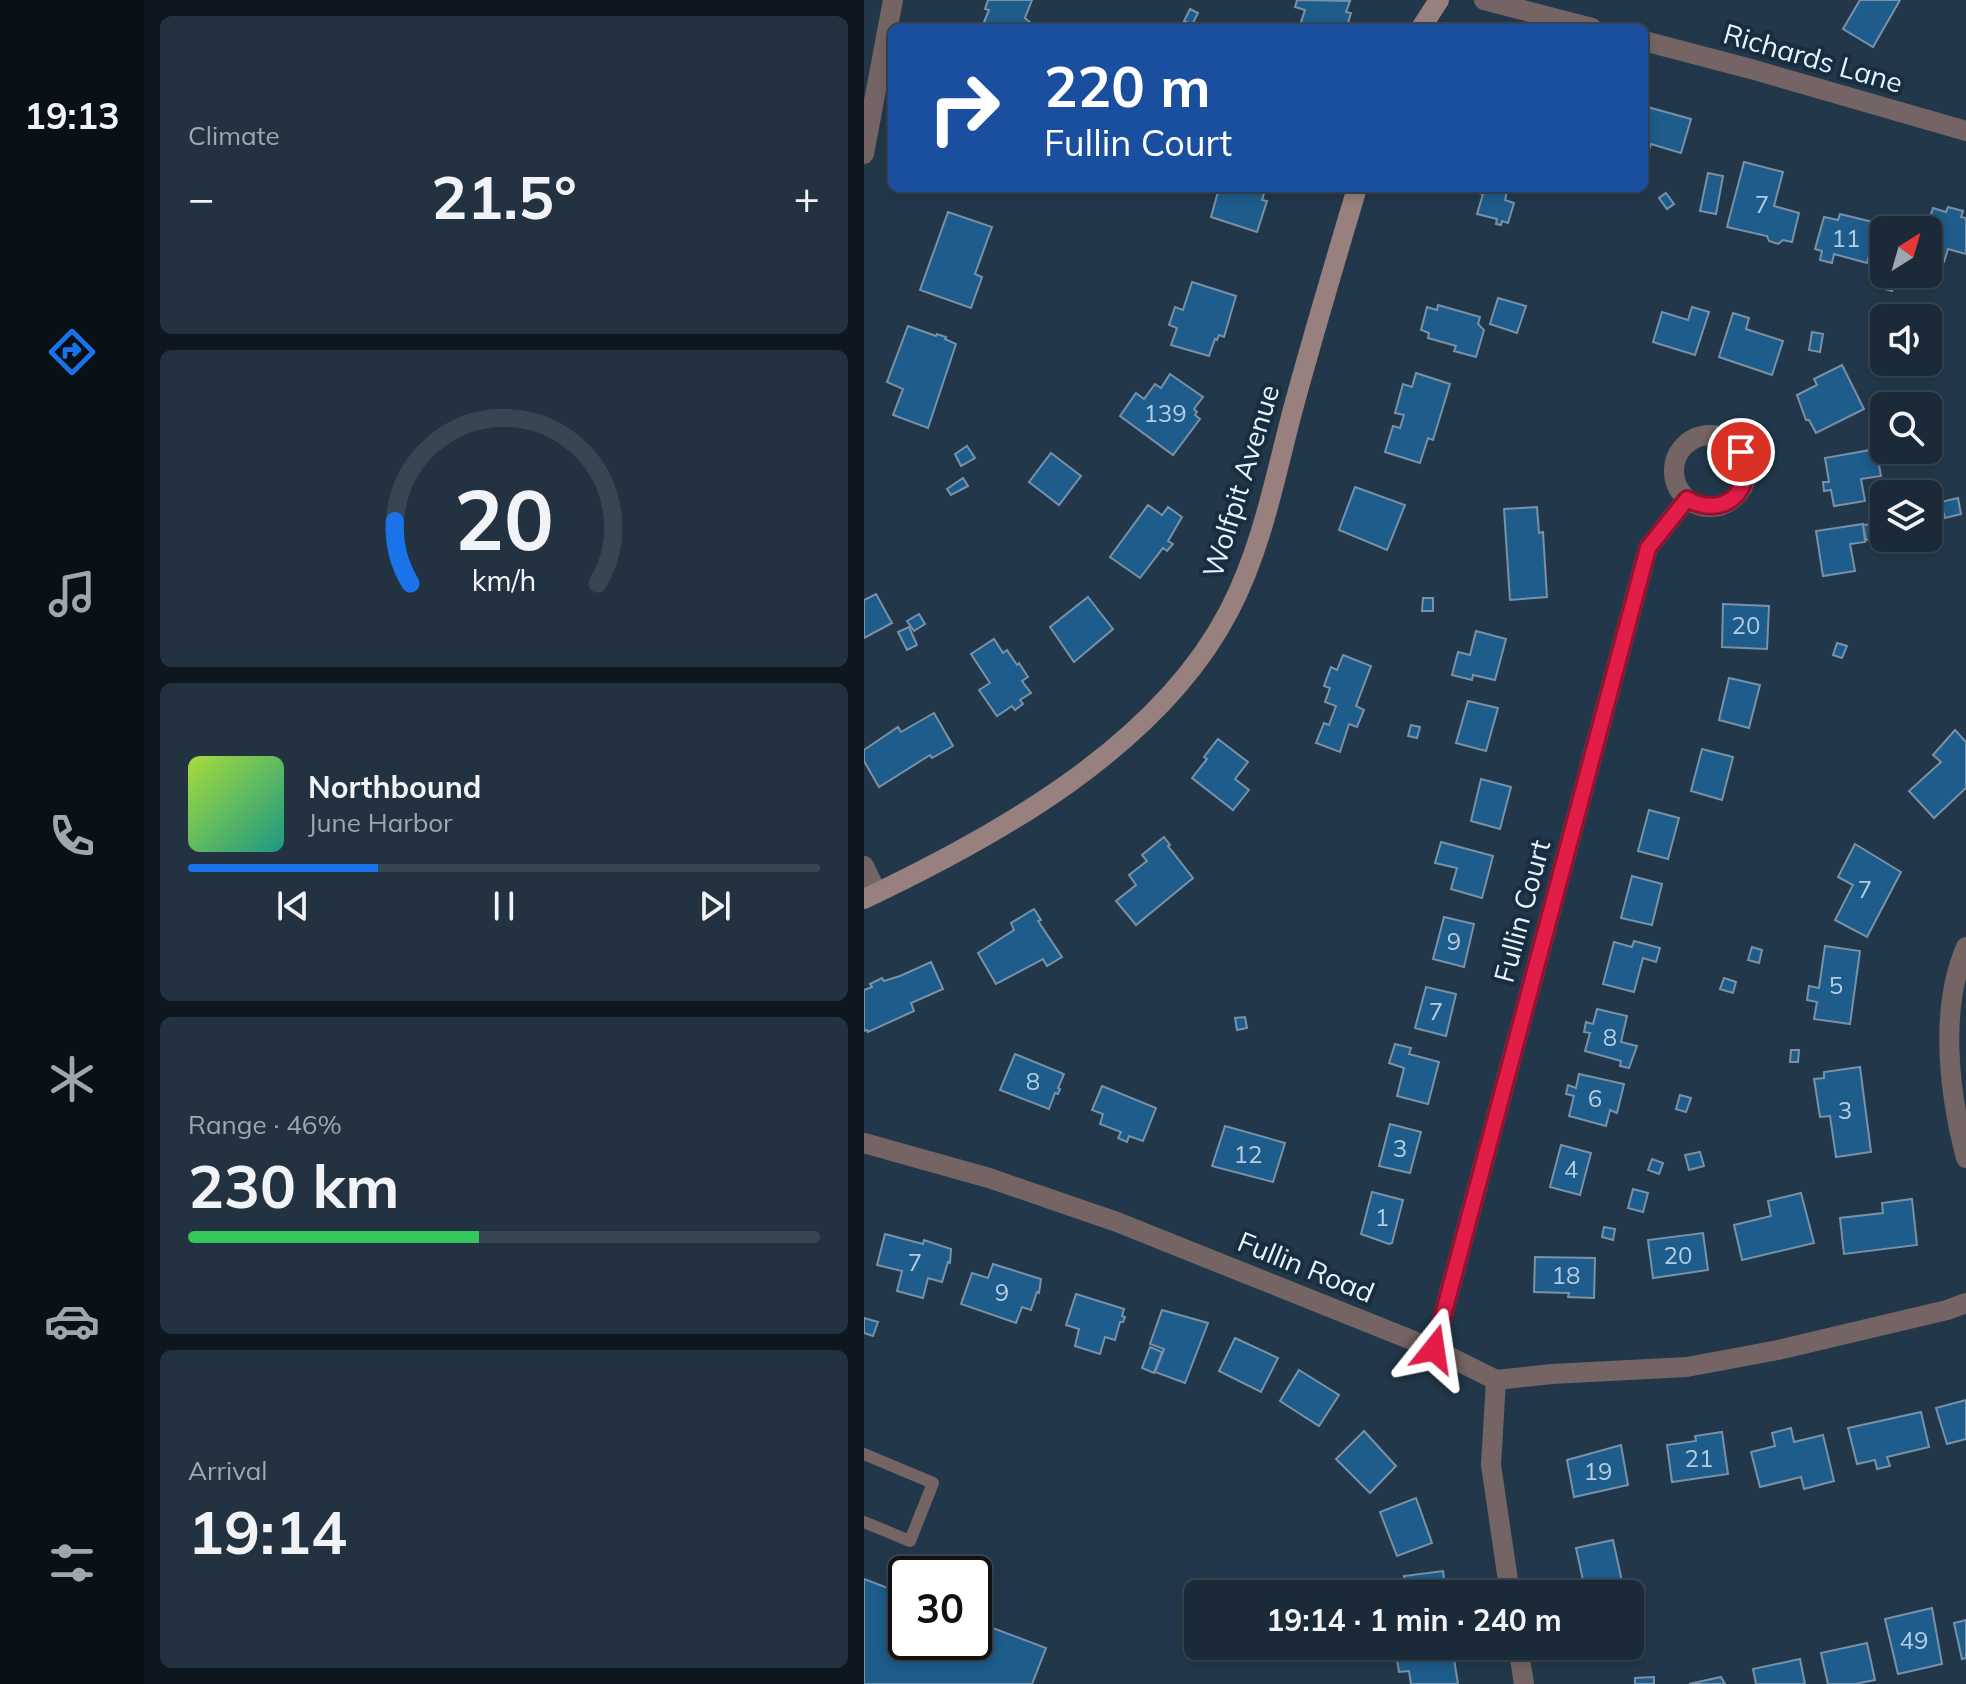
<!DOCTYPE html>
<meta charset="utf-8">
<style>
:root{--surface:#1a2a38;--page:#233240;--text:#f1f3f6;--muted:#9fa7ae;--line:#384653;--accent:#1a73e8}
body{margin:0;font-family:Mulish,sans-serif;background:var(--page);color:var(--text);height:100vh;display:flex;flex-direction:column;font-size:30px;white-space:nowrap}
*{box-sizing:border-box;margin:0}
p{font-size:26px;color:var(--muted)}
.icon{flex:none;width:44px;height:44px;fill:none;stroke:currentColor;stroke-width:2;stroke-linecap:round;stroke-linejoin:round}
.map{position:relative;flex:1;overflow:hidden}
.side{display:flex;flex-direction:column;gap:16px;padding:16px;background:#0e171f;width:720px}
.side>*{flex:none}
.top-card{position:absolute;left:24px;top:24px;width:760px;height:168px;border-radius:12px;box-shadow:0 4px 12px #0003,0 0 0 2px var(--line);background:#1a4fa0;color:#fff;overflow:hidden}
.needle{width:52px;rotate:37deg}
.fabs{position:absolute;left:1006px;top:216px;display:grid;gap:16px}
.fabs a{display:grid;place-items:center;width:72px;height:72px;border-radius:12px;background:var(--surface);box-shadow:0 4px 12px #0003,0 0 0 2px var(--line);font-size:40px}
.speed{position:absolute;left:24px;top:1556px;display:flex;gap:16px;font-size:40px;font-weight:700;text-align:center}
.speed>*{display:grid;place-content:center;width:104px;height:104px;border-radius:50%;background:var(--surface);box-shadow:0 4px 12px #0003,0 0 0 2px var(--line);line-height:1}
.speed .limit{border:4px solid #111;border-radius:12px;background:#fff;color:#111}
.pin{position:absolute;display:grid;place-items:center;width:68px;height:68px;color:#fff;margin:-34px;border:4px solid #fff;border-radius:50%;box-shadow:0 2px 8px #0007}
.me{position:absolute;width:88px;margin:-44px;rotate:15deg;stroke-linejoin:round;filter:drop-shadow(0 0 6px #0008)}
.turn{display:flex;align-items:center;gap:28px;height:168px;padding:0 24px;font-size:36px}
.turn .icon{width:104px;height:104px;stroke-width:2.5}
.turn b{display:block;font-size:56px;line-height:68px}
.big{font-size:60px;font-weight:700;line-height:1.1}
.side .widget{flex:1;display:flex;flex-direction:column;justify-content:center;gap:12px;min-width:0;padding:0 28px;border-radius:12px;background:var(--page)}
.side .dial{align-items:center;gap:0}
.dial svg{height:208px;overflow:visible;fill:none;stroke:var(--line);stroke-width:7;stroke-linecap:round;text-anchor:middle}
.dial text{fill:var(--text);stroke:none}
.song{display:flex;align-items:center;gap:24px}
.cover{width:96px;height:96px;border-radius:12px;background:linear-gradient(135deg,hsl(80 70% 55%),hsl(170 70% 35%))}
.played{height:8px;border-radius:4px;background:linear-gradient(90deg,var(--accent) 30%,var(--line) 30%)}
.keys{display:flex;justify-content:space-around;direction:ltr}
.heat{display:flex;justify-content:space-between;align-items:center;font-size:44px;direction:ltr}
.charge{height:12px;border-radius:6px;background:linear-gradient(90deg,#34c759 46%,var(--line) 0)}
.trip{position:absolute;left:320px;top:1580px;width:460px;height:80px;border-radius:12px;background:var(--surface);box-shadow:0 4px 12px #0003,0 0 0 2px var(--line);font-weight:700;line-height:80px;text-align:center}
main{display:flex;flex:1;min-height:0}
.tab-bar{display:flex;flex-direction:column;width:144px;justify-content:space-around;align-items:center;background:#0a1116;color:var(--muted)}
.tab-bar .icon{width:56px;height:56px}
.tab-bar .selected{color:var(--accent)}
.tab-bar b{font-size:36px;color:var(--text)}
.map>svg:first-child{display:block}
.building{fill:#1d5c8b;stroke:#7991a7;stroke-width:2}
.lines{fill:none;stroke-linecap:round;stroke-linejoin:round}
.lane{stroke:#746564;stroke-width:12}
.street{stroke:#746564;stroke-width:20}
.secondary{stroke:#97807e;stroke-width:20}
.route-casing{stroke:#92132f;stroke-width:20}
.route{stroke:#e11d48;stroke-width:14}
.labels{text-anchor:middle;stroke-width:8;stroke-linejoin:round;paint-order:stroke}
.number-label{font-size:24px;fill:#b5cde0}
.street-label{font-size:28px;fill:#e8f3fc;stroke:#182d3f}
</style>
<main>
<nav class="tab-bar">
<b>19:13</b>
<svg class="icon selected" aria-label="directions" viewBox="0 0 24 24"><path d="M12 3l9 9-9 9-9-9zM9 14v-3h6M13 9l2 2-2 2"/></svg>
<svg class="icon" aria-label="music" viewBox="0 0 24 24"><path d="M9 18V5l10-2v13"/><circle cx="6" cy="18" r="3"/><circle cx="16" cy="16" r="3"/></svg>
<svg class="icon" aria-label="phone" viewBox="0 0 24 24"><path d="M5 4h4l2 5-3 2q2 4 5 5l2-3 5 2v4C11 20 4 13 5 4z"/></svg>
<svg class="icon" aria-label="climate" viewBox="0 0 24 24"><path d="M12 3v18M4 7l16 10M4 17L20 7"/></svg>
<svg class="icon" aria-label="car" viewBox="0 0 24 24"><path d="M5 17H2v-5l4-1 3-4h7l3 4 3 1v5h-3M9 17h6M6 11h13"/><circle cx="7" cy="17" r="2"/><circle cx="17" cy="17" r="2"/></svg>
<svg class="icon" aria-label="filters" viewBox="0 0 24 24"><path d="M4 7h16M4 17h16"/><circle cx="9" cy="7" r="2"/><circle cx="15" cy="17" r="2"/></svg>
</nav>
<section class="side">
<div class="widget"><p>Climate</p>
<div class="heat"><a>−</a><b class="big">21.5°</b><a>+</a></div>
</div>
<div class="widget dial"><svg viewBox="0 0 100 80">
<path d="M14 69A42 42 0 1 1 86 69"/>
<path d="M14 69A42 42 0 0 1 8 45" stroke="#1a73e8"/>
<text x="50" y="56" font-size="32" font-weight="700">20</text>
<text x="50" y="72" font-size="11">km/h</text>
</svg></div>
<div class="widget">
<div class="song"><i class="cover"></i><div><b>Northbound</b><p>June Harbor</p></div></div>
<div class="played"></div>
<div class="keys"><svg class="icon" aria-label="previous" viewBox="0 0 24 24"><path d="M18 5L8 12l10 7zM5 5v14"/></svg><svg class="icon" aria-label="pause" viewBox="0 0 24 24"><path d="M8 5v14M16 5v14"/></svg><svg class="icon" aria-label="next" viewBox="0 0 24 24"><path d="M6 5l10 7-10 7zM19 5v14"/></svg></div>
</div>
<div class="widget"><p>Range · 46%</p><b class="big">230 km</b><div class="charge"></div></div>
<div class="widget"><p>Arrival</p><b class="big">19:14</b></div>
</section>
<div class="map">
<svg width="1102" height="1684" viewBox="0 0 1102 1684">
<rect width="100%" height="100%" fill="#22384a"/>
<g class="building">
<polygon points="124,0 168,0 161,18 167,23 165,28 124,28 126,24 120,22 125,10 121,9"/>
<polygon points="433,0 486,1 482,12 487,13 483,26 478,24 477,28 453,28 437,22 441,10 431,7"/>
<polygon points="996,0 1036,0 1009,47 979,29"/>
<polygon points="326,9 334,13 328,25 320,21"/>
<polygon points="780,106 827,119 817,153 787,144 784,153 780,152"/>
<polygon points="880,162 919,172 910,206 935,213 928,242 919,240 914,244 905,241 903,236 863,227"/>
<polygon points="844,173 859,176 852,214 836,211"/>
<polygon points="355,188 402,188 398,200 403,201 393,232 347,217"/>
<polygon points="610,188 644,188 641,200 650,203 644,223 638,221 637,225 632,224 633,219 613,214 619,194 609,192"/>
<polygon points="802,193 810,204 803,209 795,198"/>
<polygon points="1084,207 1099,211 1097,217 1102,218 1102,254 1084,249 1080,262 1065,257 1069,244 1064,243 1064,230 1062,230 1069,208 1082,212"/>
<polygon points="84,212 128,227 111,274 118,277 107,308 56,290"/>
<polygon points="976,214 1013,223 1003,263 970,254 968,263 956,260 958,251 951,249 960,217 974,220"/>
<polygon points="1014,272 1032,277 1028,291 1010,286"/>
<polygon points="328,282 372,296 360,337 355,335 353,340 351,339 345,356 307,345 313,328 305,325 311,307 319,310"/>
<polygon points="634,298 662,306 653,333 626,324"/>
<polygon points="574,305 616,317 614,324 620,330 612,357 590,351 592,346 564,338 565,333 557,330 563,307 573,310"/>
<polygon points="828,307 845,312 831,355 789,342 798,312 824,320"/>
<polygon points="869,313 885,318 882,329 919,341 908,375 855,357"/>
<polygon points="1064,321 1075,322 1073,339 1077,340 1075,349 1072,348 1070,366 1037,362 1064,362"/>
<polygon points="44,326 72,336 73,334 82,337 81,339 92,344 64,428 29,415 39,389 23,382"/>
<polygon points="948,332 959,334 956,352 945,350"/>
<polygon points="978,365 1000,409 952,433 945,420 942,420 933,395 953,385 950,379"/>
<polygon points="552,373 586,384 569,440 564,438 556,463 521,452 529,426 536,428 540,415 531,413 539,384 548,387"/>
<polygon points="306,374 339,397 330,409 333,412 331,415 336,419 309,455 256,416 272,393 280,399 291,384 297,388"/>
<polygon points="103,446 111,458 97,466 91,454"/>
<polygon points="1012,449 1017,476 997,479 1001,501 970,506 967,490 960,491 959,482 965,482 961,458"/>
<polygon points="187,453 217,476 195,505 165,482"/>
<polygon points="99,478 104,486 87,495 83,489"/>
<polygon points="491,487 541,505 523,550 475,530"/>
<polygon points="1094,498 1097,514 1081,518 1077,502"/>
<polygon points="284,505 298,515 304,507 318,517 304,541 309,544 303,551 299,548 276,578 246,557"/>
<polygon points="673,507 675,533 679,532 683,597 646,600 640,509"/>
<polygon points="999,524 1001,542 986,544 991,571 959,576 952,531"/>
<polygon points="1009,524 1012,539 1002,540 999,525"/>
<polygon points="12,594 28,623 0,638 0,600"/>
<polygon points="224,597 249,629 210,662 186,627"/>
<polygon points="559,598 569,598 569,611 558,611"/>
<polygon points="859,604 905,606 903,649 858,647"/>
<polygon points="55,614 61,624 50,631 43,621"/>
<polygon points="45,627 53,645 43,650 34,632"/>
<polygon points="612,631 642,639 631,680 609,675 608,680 588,675 594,652 606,655"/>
<polygon points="130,639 139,653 143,650 153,665 155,663 164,677 158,681 167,693 156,700 159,704 151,710 148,706 133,716 115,690 126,683 107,654"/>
<polygon points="973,643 983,646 978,658 969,655"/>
<polygon points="479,655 507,666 492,706 500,710 493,727 485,724 476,752 452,743 460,723 465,725 472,706 461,702 466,688 460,686 467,667 473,670"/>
<polygon points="865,678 896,685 885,728 855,720"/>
<polygon points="604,701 634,708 622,751 592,743"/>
<polygon points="70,713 89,746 68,758 66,755 15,787 0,761 0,750 34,727 37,732"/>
<polygon points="547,725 556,727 553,738 544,736"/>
<polygon points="1091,730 1102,742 1102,788 1070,818 1045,791 1077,762 1069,755"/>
<polygon points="354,739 384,762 371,779 385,790 369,810 328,778 343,759 340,757"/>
<polygon points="838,749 869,757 858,800 827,791"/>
<polygon points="617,779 647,787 636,829 607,821"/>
<polygon points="785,810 815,818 804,859 774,851"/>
<polygon points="300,837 306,845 304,846 329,878 272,925 252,901 272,885 265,875 283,861 278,855"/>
<polygon points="577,842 629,856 618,898 587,889 593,868 571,863"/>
<polygon points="991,844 1037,872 1003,937 971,920 989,885 974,877"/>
<polygon points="768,876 798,884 788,925 757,918"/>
<polygon points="170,909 177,920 174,921 198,957 183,966 179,959 132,984 114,953 150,930 147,923"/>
<polygon points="580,917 610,924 600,967 569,959"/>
<polygon points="770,941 796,948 792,962 779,958 770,992 739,984 750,942 768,947"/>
<polygon points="961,946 996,951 986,1024 950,1019 953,1002 943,1000 945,986 955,988"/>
<polygon points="888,947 898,950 895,963 884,960"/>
<polygon points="67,962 79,989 47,1003 50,1011 4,1032 3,1030 0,1031 0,990 8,987 6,984 18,978 20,981 36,976"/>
<polygon points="860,978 872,982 869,993 856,989"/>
<polygon points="562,987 592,994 582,1036 551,1028"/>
<polygon points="733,1009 763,1016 757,1042 773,1046 765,1068 756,1066 757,1061 721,1051 726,1033 720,1032 722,1022 729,1024"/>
<polygon points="381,1017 383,1028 373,1030 371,1018"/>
<polygon points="531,1044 547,1048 545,1054 575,1062 564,1104 533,1096 540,1068 525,1063"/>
<polygon points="927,1050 935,1050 934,1062 926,1062"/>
<polygon points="151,1054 200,1074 194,1088 196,1089 194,1094 191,1093 185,1109 136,1090"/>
<polygon points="996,1067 1007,1152 972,1157 966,1116 956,1117 950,1079 960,1078 960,1072"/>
<polygon points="715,1074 760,1084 753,1113 746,1110 742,1126 705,1116 710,1096 702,1094 704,1085 712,1088"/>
<polygon points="238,1086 292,1108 279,1141 265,1136 263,1142 254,1138 257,1132 236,1124 239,1114 228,1110"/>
<polygon points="816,1095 827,1098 822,1112 812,1109"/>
<polygon points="526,1124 557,1132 546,1173 515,1166"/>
<polygon points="361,1126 421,1143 409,1182 348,1166"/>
<polygon points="697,1145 727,1153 716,1195 686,1187"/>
<polygon points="836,1152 840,1166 825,1170 821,1155"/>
<polygon points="788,1159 799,1163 795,1174 784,1170"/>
<polygon points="769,1189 784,1193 779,1212 764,1208"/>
<polygon points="508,1192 539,1200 528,1243 525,1244 497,1234"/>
<polygon points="937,1193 950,1243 878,1260 870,1225 907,1216 904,1201"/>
<polygon points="1048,1199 1053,1245 980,1254 976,1218 1019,1213 1018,1203"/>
<polygon points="740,1227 751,1229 749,1240 738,1237"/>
<polygon points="839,1233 844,1270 789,1278 784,1240"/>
<polygon points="21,1234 59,1244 60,1240 87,1249 86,1263 84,1262 78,1282 64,1278 59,1298 33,1291 38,1271 13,1265"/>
<polygon points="671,1257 731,1258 730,1298 704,1297 705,1293 670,1292"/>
<polygon points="129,1264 177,1279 175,1293 173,1292 167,1310 158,1307 152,1323 97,1304 108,1273 124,1278"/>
<polygon points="212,1294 260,1309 258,1316 261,1317 259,1322 256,1322 251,1340 241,1337 236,1354 211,1346 215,1329 202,1325"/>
<polygon points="298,1310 344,1323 321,1383 291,1372 300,1349 286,1344"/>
<polygon points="0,1318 14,1322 9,1336 0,1333"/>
<polygon points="371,1338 414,1358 397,1392 355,1371"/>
<polygon points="286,1347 298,1352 290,1373 278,1368"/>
<polygon points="435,1370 475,1395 455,1426 416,1401"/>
<polygon points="1102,1400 1102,1439 1083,1444 1072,1408"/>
<polygon points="1057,1412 1065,1447 1023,1457 1026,1466 1013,1469 1011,1460 993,1464 984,1428"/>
<polygon points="927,1428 930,1442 959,1435 970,1481 940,1489 937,1477 896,1487 887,1452 911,1446 908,1433"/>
<polygon points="500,1431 532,1466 506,1493 472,1459"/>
<polygon points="858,1432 864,1474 808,1482 803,1445 832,1441 831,1436"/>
<polygon points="757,1445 764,1485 710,1497 703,1460"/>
<polygon points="552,1498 568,1543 533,1556 516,1512"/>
<polygon points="749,1540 759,1586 722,1594 712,1548"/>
<polygon points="579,1571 582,1594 542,1594 540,1576"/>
<polygon points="0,1579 42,1595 42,1642 110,1642 110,1621 182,1648 168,1684 0,1684"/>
<polygon points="1068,1608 1078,1664 1034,1674 1021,1619"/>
<polygon points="1102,1620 1102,1658 1098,1659 1090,1623"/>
<polygon points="1003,1643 1011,1680 991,1684 964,1684 957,1653"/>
<polygon points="542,1646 588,1646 594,1684 547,1684 545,1671 535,1672 531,1648"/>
<polygon points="936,1659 941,1684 892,1684 889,1669"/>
<polygon points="790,1677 790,1684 771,1684 771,1678"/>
<polygon points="857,1677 861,1684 825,1684"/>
</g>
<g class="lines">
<polyline class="lane" points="0,1454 69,1483 46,1541 0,1522"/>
<g class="street">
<polyline points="620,0 728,28"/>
<polyline points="780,41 887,69 1102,131"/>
<polyline points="0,154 29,0"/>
<circle cx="846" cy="471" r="36"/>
<polyline points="0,866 13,893"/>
<path d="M1102,947C1075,1009 1085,1093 1102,1158"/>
<polyline points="0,1143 125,1178 253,1222 570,1349 632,1380 688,1374 823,1367 914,1350 1083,1310 1102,1303"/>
<polyline points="570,1349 784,548 823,499"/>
<polyline points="632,1380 627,1465 646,1594"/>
<polyline points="654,1646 660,1684"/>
</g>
<g class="secondary">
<polyline points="557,28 575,0"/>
<path d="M0,899C133,836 295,746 365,611C398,548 411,477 429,409C449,335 471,262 493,188"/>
</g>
</g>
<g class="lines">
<defs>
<path id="route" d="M570,1349L784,548L823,499C859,519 892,492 877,452"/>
</defs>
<use href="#route" class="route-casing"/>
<use href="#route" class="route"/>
</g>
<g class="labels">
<g class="number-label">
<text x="898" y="213">7</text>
<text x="982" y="247">11</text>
<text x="301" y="422">139</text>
<text x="882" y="634">20</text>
<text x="1001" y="898">7</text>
<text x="590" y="950">9</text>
<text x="972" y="994">5</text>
<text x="572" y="1020">7</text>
<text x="746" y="1046">8</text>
<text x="169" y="1090">8</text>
<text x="731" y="1107">6</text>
<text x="981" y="1119">3</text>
<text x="536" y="1157">3</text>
<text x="384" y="1163">12</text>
<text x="707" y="1178">4</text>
<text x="518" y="1226">1</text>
<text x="814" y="1264">20</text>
<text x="51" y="1271">7</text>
<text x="702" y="1284">18</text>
<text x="138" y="1301">9</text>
<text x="835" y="1467">21</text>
<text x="734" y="1480">19</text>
<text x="1050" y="1649">49</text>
</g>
<g class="street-label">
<text transform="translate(949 58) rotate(16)" y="10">Richards Lane</text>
<text transform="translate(377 481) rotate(-73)" y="10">Wolfpit Avenue</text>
<text transform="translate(658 911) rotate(-75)" y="10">Fullin Court</text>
<text transform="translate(442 1267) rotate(22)" y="10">Fullin Road</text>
</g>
</g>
</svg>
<div class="fabs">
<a><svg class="needle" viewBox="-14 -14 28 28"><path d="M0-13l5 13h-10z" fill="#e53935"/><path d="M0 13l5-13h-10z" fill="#9fa7ae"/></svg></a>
<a><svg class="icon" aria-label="sound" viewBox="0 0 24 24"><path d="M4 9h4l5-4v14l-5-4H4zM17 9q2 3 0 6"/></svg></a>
<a><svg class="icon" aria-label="search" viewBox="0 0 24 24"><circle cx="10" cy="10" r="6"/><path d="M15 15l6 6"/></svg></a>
<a><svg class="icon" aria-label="layers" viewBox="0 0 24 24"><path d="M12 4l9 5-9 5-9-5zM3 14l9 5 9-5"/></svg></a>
</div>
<div class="speed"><div class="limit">30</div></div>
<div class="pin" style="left:877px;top:452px;background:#d93025"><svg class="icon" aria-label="arrive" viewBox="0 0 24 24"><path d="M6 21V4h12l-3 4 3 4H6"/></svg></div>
<svg class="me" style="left:570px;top:1349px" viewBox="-20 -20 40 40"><path d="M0-17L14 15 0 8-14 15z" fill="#e11d48" stroke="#fff" stroke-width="4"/></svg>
<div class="trip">19:14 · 1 min · 240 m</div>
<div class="top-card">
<div class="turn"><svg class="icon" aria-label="right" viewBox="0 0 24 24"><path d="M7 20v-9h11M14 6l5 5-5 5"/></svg><div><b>220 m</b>Fullin Court</div></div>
</div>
</div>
</main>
